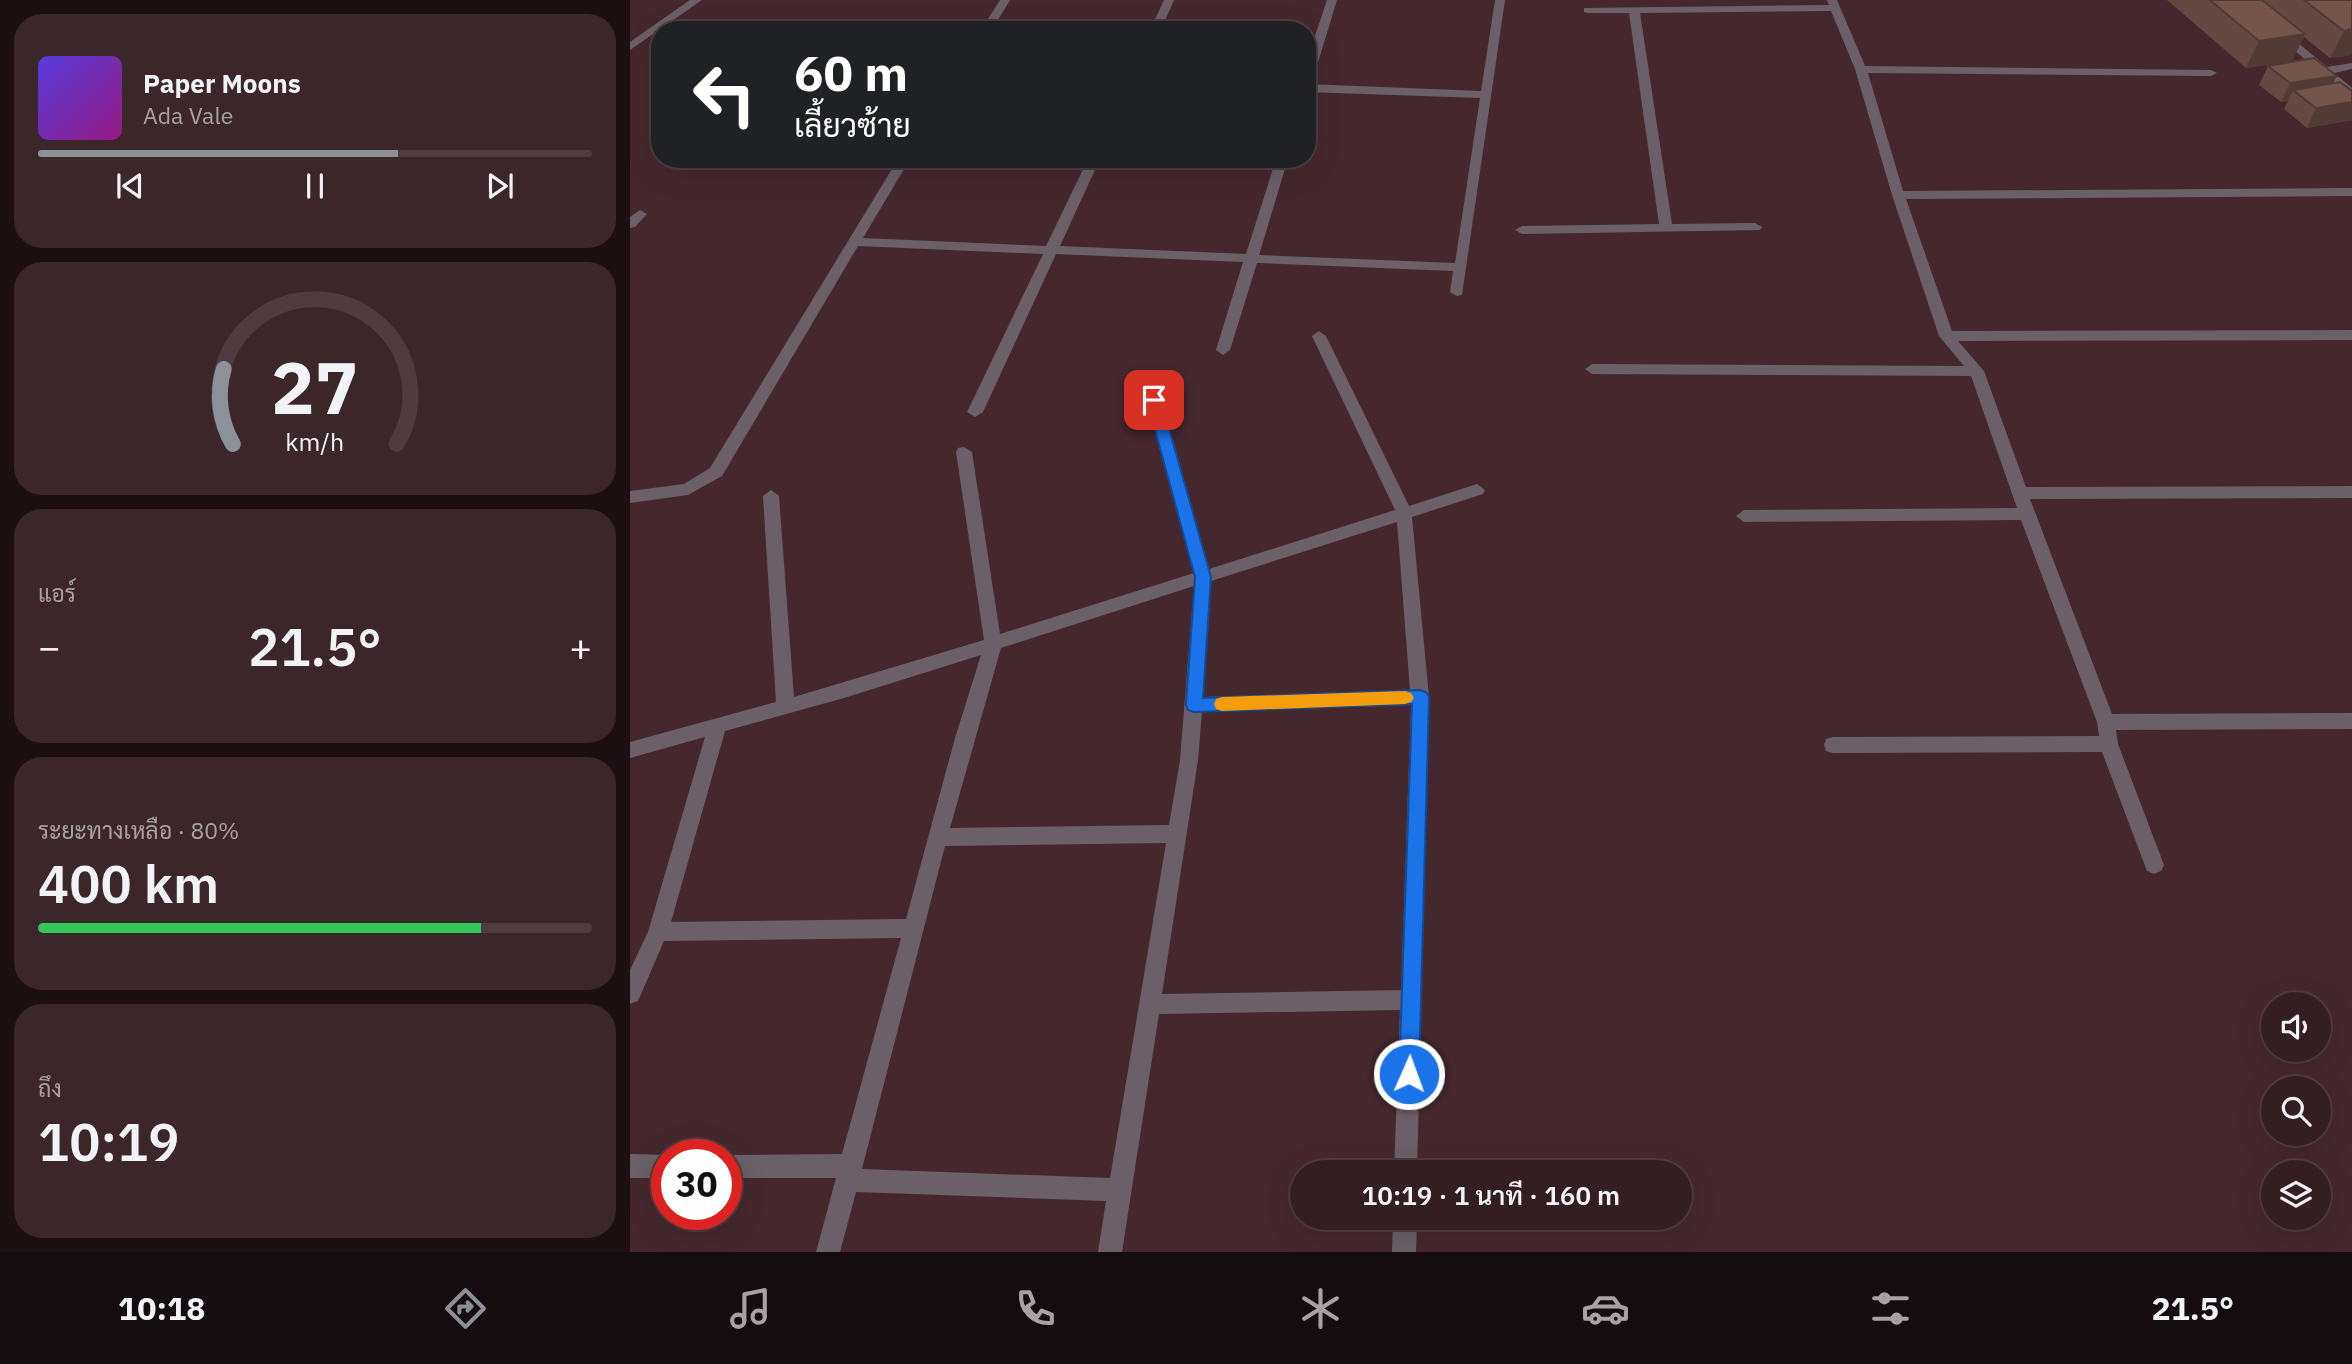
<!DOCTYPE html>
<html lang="th">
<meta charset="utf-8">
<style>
:root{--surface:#331e22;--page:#3b272a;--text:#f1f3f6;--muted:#a9a2a5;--line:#4e3c40;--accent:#8c9099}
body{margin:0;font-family:"IBM Plex Sans",Sarabun,sans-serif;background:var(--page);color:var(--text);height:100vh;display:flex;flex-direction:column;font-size:26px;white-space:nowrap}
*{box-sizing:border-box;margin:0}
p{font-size:23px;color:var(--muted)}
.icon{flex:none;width:38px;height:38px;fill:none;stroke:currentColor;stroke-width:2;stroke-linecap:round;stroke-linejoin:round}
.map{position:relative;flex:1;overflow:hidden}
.drawer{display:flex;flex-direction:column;gap:14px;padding:14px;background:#1c1013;width:630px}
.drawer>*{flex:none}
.hud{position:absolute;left:21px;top:21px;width:665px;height:147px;border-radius:28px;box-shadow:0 7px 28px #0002,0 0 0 2px var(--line);background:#202124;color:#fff;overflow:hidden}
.fabs{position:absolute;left:1631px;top:992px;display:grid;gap:14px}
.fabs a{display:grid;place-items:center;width:70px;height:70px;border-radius:50%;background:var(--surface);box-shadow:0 7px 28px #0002,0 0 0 2px var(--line);font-size:35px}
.speed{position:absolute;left:21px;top:1139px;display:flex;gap:14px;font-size:35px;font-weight:700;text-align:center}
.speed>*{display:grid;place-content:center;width:91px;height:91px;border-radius:50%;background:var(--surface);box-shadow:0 7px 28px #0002,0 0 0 2px var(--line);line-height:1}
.speed .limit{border:10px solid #d22;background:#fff;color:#111}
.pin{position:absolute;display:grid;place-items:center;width:60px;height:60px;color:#fff;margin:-30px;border-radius:14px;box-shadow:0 4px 10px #0006}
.me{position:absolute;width:77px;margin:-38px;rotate:2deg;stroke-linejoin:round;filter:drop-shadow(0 0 5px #0008)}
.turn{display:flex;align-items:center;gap:24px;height:147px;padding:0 28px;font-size:32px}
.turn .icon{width:91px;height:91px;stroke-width:2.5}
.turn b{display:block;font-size:49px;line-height:60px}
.big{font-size:52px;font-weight:600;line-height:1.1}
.drawer .card{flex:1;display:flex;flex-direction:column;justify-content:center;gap:10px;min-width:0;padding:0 24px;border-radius:28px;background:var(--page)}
.drawer .dial{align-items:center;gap:0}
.dial svg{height:182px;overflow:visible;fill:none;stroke:var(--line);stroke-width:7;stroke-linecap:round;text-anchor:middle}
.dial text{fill:var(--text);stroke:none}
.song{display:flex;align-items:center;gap:21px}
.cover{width:84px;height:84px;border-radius:10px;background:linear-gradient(135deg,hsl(250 70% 55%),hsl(310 70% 35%))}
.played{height:7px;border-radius:4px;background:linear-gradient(90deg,var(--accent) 65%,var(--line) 65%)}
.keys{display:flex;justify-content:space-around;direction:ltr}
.heat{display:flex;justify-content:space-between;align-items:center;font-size:38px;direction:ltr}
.charge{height:10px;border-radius:5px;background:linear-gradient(90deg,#34c759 80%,var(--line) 0)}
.trip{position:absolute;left:660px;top:1160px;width:402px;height:70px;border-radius:35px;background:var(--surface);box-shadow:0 7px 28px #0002,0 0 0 2px var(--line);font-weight:600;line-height:70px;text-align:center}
.dock{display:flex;height:112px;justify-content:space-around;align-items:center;background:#140c0e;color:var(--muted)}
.dock .icon{width:49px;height:49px}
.dock .selected{color:var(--accent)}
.dock b{font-size:32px;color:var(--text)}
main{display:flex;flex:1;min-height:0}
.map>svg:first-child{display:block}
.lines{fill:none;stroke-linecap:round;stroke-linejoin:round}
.minor{fill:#6b6068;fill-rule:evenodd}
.wall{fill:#634941}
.shaded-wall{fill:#503c35}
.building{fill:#73554c;stroke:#503c35;stroke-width:2}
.route{fill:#1a73e8;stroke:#114b97;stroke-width:2}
.slow{fill:#f59e0b}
</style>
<main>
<section class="drawer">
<div class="card">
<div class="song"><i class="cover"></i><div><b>Paper Moons</b><p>Ada Vale</p></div></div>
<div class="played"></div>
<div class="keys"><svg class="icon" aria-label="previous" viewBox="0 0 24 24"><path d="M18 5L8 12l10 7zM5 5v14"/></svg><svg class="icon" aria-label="pause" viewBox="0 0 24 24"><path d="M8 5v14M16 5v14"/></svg><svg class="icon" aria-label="next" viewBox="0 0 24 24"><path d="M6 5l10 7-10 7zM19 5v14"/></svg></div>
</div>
<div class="card dial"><svg viewBox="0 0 100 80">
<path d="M14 69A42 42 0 1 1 86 69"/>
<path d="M14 69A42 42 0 0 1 10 36" stroke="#8c9099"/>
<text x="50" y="56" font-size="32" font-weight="700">27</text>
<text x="50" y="72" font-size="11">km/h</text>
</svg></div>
<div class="card"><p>แอร์</p>
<div class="heat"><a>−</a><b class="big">21.5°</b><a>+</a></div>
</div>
<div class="card"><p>ระยะทางเหลือ · 80%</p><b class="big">400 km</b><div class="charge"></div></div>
<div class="card"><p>ถึง</p><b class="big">10:19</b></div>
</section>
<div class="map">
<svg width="1722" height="1252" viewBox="0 0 1722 1252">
<rect width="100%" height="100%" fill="#44282e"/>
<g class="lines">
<g class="minor">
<polygon points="60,0 72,0 0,50 0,42"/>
<polygon points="370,0 380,0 362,30 351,30"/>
<polygon points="534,0 544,0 531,30 520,30"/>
<polygon points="697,0 707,0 683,79 677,82 677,60"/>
<polygon points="865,0 875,0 832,295 827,296 820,292 823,271 627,263 600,350 593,355 586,350 613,262 426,254 353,412 345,417 337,412 413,254 228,246 92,476 58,495 0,503 0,491 54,484 80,468 268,159 280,159 233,238 416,246 458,159 470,159 430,246 616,254 646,159 658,159 629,255 825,263 850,98 677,92 677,84 851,91"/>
<polygon points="1197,0 1207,0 1235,66 1581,70 1587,73 1581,76 1238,73 1273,191 1722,188 1722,196 1276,199 1322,331 1722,330 1722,340 1328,341 1354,371 1396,487 1722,486 1722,498 1400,499 1482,714 1722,713 1722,729 1486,730 1488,744 1534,865 1531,871 1524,874 1517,871 1472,752 1203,753 1196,751 1194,745 1196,739 1203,737 1469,736 1467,722 1391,520 1114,522 1106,516 1114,510 1387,508 1341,376 962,374 955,369 962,364 1334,366 1309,336 1262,195 1225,69 1201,11 1010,13 1042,224 1125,223 1132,227 1130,230 892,234 885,230 892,226 1029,224 999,13 958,13 954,12 954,8 1199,5"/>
<polygon points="1647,32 1655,32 1697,67 1722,63 1722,69 1704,73 1722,88 1722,98 1647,36"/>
<polygon points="10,210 17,214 5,227 0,228 0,217"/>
<path d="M689,331L696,336L779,506L847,484L855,490L853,494L782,517L799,697L787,1172H764L770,1010L529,1014L492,1252H468L476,1201L226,1192L210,1252H186L206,1178H96L95,1155L212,1154L271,938L34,941L8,1001L0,1004V970L18,932L75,737L0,758V742L146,702L133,496L141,490L149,496L164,697L354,640L326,452L328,448L334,447L342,452L370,634L564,573L516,400L519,396L524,395L532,400L579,569L765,510L682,336ZM767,522L780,690L573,697L581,581ZM564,586L550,760L539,825L320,828L371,648ZM351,655L325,738L276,919L41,922L95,731L214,698ZM781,705L771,990L532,994L568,760L572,712ZM536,843L480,1178L232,1169L315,846Z"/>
<polygon points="0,1154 38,1155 37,1178 0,1178"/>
<polygon points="763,1218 787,1218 786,1252 762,1252"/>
</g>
</g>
<g class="wall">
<polygon points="1537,0 1722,0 1722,55 1700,58 1674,37 1662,61 1616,68"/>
<polygon points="1638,66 1703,84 1722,91 1722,120 1677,128 1654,109 1658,101 1651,102 1629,85"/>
</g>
<g class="shaded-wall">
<polygon points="1722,29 1722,55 1700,58 1714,31"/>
<polygon points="1675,34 1662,61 1616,68 1629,41"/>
<polygon points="1707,76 1697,95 1663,90 1658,101 1651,102 1660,83"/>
<polygon points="1722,102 1722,120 1677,128 1686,108"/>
</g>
<g class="building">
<polygon points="1580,0 1632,0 1675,34 1629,41"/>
<polygon points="1674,0 1722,0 1722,29 1714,31"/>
<polygon points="1684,58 1707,76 1660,83 1638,66"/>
<polygon points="1710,82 1722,91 1722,102 1686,108 1663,90"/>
</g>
<polygon class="route" points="524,395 531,400 581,577 573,698 790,690 796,692 799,697 789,1074 786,1081 779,1084 772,1081 769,1074 782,704 564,712 558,710 556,705 565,577 517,400"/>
<polygon class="slow" points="775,691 781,693 784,698 781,702 775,704 592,711 586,709 584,704 586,699 592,697"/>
</svg>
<div class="fabs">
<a><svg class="icon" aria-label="sound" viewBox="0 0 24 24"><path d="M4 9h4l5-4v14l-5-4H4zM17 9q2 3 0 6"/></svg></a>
<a><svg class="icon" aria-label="search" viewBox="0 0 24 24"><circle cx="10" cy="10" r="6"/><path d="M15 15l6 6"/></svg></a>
<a><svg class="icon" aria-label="layers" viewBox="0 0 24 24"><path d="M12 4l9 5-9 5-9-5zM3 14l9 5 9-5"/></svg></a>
</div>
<div class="speed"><div class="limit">30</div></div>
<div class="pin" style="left:524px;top:400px;background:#d93025"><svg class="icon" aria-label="arrive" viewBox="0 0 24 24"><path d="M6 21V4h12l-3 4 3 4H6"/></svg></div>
<svg class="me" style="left:779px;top:1074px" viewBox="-20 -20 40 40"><circle r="17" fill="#1a73e8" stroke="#fff" stroke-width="3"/><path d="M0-11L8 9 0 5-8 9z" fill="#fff"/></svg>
<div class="trip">10:19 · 1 นาที · 160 m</div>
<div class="hud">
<div class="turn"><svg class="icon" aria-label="left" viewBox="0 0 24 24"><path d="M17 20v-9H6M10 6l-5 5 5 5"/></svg><div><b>60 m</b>เลี้ยวซ้าย</div></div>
</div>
</div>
</main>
<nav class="dock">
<b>10:18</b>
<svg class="icon selected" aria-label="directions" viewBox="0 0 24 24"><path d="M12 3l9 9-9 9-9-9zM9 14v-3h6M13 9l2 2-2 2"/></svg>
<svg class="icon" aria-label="music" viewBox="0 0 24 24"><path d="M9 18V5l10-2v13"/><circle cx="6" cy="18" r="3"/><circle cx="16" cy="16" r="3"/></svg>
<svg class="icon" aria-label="phone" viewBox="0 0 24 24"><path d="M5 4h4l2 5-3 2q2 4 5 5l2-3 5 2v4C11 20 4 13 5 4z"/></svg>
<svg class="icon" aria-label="climate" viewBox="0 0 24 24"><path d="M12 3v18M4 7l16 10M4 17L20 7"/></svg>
<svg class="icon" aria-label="car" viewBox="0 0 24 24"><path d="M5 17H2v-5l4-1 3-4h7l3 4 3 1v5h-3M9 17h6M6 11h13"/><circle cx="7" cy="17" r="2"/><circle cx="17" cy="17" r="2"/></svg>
<svg class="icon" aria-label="filters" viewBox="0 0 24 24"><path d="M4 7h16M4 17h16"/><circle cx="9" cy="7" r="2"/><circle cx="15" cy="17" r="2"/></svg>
<b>21.5°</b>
</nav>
